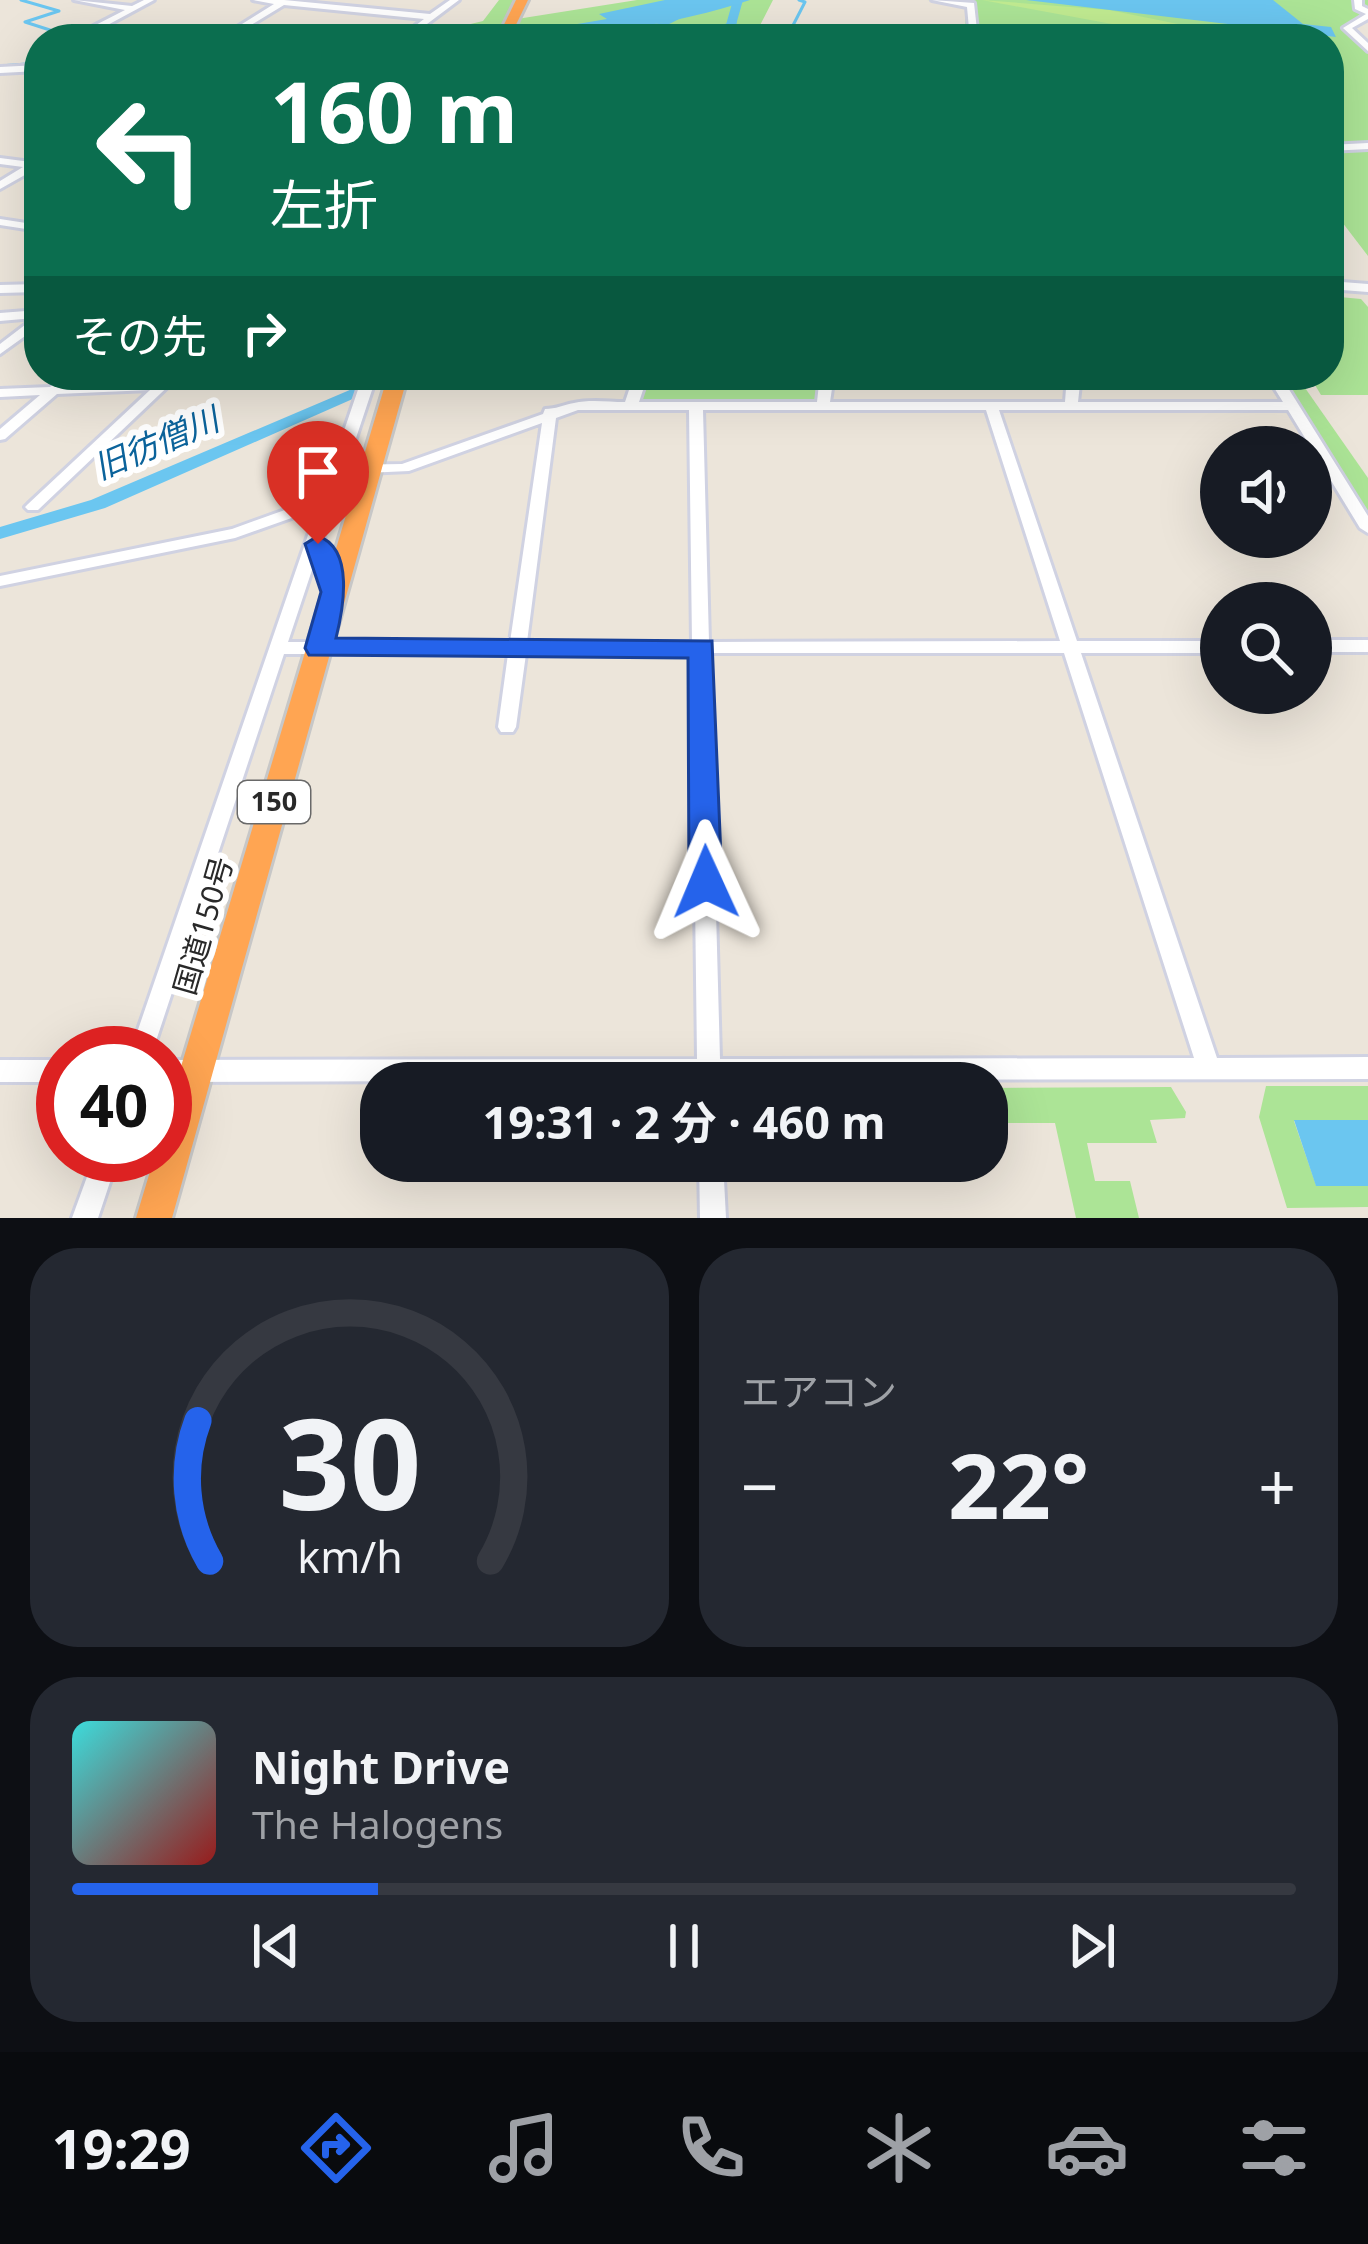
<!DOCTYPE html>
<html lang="ja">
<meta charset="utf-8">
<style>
:root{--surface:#171b24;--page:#242831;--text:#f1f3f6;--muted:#9ea1a6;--line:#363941;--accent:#2563eb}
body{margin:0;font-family:"Noto Sans","Noto Sans JP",sans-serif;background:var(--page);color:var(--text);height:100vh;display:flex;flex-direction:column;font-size:45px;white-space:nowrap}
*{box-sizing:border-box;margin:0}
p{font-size:39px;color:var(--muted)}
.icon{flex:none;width:66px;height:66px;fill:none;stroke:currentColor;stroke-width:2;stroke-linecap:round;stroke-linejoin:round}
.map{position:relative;height:1218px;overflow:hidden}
.details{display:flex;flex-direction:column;gap:30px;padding:30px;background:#0d0f14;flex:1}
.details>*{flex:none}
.top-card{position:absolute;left:24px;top:24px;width:1320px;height:366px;border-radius:48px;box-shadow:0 12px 48px #0002;background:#0b6e4f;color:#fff;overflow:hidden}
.fabs{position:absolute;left:1200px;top:426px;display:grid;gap:24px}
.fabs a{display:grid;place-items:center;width:132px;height:132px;border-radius:50%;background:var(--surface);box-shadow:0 12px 48px #0002;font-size:60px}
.speed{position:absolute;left:36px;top:1026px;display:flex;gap:24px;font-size:60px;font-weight:700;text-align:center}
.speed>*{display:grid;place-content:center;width:156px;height:156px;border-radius:50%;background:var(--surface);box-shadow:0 12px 48px #0002;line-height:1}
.speed .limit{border:18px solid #d22;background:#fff;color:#111}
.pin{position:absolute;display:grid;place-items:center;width:102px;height:102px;color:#fff;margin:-123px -51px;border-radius:50% 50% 50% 0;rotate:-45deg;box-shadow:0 0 12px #0007}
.pin .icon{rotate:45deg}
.me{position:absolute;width:132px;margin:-66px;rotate:359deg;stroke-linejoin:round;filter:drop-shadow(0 0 9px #0008)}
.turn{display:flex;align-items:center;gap:42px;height:252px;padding:0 48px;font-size:54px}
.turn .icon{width:156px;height:156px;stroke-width:2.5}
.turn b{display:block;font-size:84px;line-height:102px}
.then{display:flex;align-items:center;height:114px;padding:0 48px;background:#0003;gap:24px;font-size:45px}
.big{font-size:90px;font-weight:700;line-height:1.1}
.details .tile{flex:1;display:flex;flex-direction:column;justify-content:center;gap:18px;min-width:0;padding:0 42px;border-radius:48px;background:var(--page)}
.details .dial{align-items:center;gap:0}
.dial svg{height:312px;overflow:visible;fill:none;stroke:var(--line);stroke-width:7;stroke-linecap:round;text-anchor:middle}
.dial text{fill:var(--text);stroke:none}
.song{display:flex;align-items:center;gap:36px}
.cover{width:144px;height:144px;border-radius:18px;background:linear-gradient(135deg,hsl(180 70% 55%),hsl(0 70% 35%))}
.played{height:12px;border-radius:6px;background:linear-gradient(90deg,var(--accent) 25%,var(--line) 25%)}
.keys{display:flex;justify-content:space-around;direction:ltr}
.heat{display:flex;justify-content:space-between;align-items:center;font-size:66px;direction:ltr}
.details .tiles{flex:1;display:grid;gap:30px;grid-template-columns:1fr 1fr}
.tile:last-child{grid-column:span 2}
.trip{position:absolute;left:360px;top:1062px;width:648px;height:120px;border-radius:48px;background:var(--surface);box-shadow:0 12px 48px #0002;font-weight:700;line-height:120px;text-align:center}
.menu{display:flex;height:192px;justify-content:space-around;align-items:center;background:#090b0e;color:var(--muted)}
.menu .icon{width:84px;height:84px}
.menu .current{color:var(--accent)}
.menu b{font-size:54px;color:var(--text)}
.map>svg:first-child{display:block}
.green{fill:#ace496}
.pitch{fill:#c1eb91}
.water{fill:#6bc6f0}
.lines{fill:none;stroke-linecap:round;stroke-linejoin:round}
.stream{stroke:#6bc6f0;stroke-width:3}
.river{fill:#6bc6f0;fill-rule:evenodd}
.minor-casing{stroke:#d0d2e2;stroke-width:6}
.highway-casing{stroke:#c7c7c7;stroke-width:6}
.minor{fill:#fff;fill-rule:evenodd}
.highway{fill:#ffa552;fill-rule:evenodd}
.route{fill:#2563eb;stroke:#184099;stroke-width:3}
.labels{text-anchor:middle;stroke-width:12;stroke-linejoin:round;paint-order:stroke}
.shield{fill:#fff;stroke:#696969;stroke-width:3}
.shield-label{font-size:27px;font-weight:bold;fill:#292929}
.street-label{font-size:30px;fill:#292929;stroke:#fff}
.water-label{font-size:33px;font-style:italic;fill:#0b639b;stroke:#fff}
</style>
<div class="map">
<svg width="1368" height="1218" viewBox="0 0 1368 1218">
<rect width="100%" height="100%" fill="#ece5da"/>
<g class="green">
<polygon points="499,0 518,0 517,19 637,0 773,0 753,39 701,39 707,27 689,30 690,39 409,39 483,21"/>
<polygon points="927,0 1368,0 1368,21 1346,27 1368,48 1368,256 1329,205 1329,39 965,39 966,3"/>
<polygon points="1329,296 1361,299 1368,307 1368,395 1321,395 1309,375 1329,375"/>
<polygon points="650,375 820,375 816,402 640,401"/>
<polygon points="1275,375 1296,375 1368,478 1368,517"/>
<polygon points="1266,1086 1368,1086 1368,1120 1294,1121 1316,1185 1368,1186 1368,1207 1287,1208 1259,1117"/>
<polygon points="1171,1087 1186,1112 1185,1118 1150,1120 1157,1143 1087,1143 1095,1181 1130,1181 1139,1218 1076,1218 1055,1123 987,1123 987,1088"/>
</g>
<polygon class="pitch" points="982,0 1109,10 1227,34 1225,39 1193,39"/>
<g class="water">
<path d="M665,0H750C668,27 575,39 488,39L607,19L599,14Z"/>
<polygon points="1026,0 1273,0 1303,24 1331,27 1336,37"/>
<polygon points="1294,1120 1368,1120 1368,1186 1316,1186"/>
</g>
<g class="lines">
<g class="stream">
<polyline points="21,0 59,11 25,22 78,39"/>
<polyline points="699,39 703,31 735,23"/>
<polyline points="786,39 805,2 799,0"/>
<polyline points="0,66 39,63"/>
<polyline points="383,382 386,375"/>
</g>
<g class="river">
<polygon points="733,0 743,0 732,39 722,39"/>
<path d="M687,6L691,11C661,34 623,39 586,39L663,22Z"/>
<polygon points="385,375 407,375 105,508 0,539 0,527 91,500"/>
</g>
<defs>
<g id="minor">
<polygon points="74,0 132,6 144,0 154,0 102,28 169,39 145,39 94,32 76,39 76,35 125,10"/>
<polygon points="253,0 284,0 430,14 450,0 459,0 407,39 398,39 424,19 284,5 228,39 218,39 274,4"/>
<polygon points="932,0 974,3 978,39 970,39 967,7"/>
<polygon points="1354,0 1362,0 1362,6 1368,9 1368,19 1352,28 1368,43 1368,51 1343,28 1366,14 1355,9"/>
<polygon points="689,33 695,33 694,39 686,39"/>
<polygon points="39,65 39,71 0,73 0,67"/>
<polygon points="1368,143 1368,149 1329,151 1329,145"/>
<polygon points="0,158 31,162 39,158 39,167 0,189 0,181 23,167 0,164"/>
<polygon points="0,219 39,225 39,231 0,225"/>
<polygon points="1329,281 1368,284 1368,292 1329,289"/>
<polygon points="39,284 39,292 0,293 0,285"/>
<polygon points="39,310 39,326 0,354 0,344 34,318 0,321 0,313"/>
<polygon points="64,375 79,375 67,386 159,381 165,375 180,375 38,510 28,510 25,507 28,504 150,390 57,394 5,439 0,440 0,429 40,395 0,397 0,389 50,387"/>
<path d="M363,375H377L347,465L402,464L543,414L545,409C556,409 563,405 574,403C590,399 609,402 625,402L634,375H648L639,402H817L820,375H834L830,402H1065L1067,375H1081L1078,402H1283L1266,375H1280L1368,516V533L1360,528L1288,410H999L1077,641H1221V653H1081L1217,1058L1368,1057V1079L721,1080V1083H697V1080L165,1082V1060L697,1059L692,653L526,654L516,727L513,732H501L498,727L508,654H284L152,1053H130L317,509L235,538L0,586V576L232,529L321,497L330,473L327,470L332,466ZM578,410H689L692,642H527L556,418ZM703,410H986L1060,641L709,642ZM542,423L510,642H288L314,564L328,597L334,598L342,593L326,554L324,534L344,474L409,471ZM709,653H1064L1194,1058L720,1059Z"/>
<rect x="1311" y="640" width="57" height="12"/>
<rect x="0" y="1060" width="63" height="22"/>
<polygon points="95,1155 119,1155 98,1218 72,1218"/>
<polygon points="699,1161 723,1161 726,1218 700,1218"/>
</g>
<g id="highway">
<polygon points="516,0 528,0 509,39 497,39"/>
<polygon points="388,375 408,375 172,1218 136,1218 155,1155 165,1155 165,1120"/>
</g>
</defs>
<use href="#minor" class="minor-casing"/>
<use href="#highway" class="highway-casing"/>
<use href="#minor" class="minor"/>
<use href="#highway" class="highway"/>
</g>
<path class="route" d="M318,536C355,549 343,610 336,638L712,641L722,882L718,892H694L689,882L688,658L309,655L305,648L321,592L305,544Z"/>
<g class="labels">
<rect class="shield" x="238" y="781" width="72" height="42" rx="9"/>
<g class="shield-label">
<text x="274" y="811">150</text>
</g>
<g class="street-label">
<text transform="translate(204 926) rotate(-74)" y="10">国道150号</text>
</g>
<g class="water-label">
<text transform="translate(156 443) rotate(-23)" y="12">旧彷僧川</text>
</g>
</g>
</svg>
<div class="fabs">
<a><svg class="icon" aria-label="sound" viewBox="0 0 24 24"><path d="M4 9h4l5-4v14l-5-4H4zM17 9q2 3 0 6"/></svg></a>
<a><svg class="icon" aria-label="search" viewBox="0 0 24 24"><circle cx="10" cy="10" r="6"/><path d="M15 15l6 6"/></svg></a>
</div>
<div class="speed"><div class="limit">40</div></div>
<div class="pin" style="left:318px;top:544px;background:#d93025"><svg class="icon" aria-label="arrive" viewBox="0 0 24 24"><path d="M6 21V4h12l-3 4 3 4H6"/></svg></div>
<svg class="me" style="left:706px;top:882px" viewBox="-20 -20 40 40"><path d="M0-17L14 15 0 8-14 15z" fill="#2563eb" stroke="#fff" stroke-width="4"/></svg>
<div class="trip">19:31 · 2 分 · 460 m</div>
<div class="top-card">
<div class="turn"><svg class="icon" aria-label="left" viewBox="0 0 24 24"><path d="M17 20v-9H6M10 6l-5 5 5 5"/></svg><div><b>160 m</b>左折</div></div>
<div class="then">その先<svg class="icon" aria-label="right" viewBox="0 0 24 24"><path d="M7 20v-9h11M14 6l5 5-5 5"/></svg></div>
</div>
</div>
<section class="details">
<div class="tiles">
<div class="tile dial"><svg viewBox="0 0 100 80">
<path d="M14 69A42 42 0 1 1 86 69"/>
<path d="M14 69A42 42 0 0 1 11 33" stroke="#2563eb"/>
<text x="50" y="56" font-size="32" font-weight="700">30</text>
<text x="50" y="72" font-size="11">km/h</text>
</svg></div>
<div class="tile"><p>エアコン</p>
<div class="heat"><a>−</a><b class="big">22°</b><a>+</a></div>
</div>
<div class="tile">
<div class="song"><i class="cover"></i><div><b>Night Drive</b><p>The Halogens</p></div></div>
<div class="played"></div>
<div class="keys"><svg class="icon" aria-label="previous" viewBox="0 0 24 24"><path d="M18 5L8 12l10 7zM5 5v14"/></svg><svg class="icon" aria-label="pause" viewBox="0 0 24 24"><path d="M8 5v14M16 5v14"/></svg><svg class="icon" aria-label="next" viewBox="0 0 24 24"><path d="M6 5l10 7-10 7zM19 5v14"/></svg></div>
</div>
</div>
</section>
<nav class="menu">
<b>19:29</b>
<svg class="icon current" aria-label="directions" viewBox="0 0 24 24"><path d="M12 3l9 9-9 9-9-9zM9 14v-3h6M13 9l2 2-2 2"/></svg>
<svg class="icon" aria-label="music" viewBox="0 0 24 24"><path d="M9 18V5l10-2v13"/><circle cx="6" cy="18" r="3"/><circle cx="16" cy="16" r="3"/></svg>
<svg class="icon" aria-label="phone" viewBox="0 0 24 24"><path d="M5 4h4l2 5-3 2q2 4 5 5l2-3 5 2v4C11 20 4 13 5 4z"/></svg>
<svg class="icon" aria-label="climate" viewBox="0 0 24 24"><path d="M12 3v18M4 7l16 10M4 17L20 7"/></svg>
<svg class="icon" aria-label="car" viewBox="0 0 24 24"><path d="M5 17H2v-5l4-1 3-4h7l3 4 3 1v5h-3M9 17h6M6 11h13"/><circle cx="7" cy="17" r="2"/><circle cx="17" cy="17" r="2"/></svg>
<svg class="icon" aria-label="filters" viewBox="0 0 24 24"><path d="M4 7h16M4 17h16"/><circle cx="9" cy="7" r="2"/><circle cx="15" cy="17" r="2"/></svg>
</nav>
